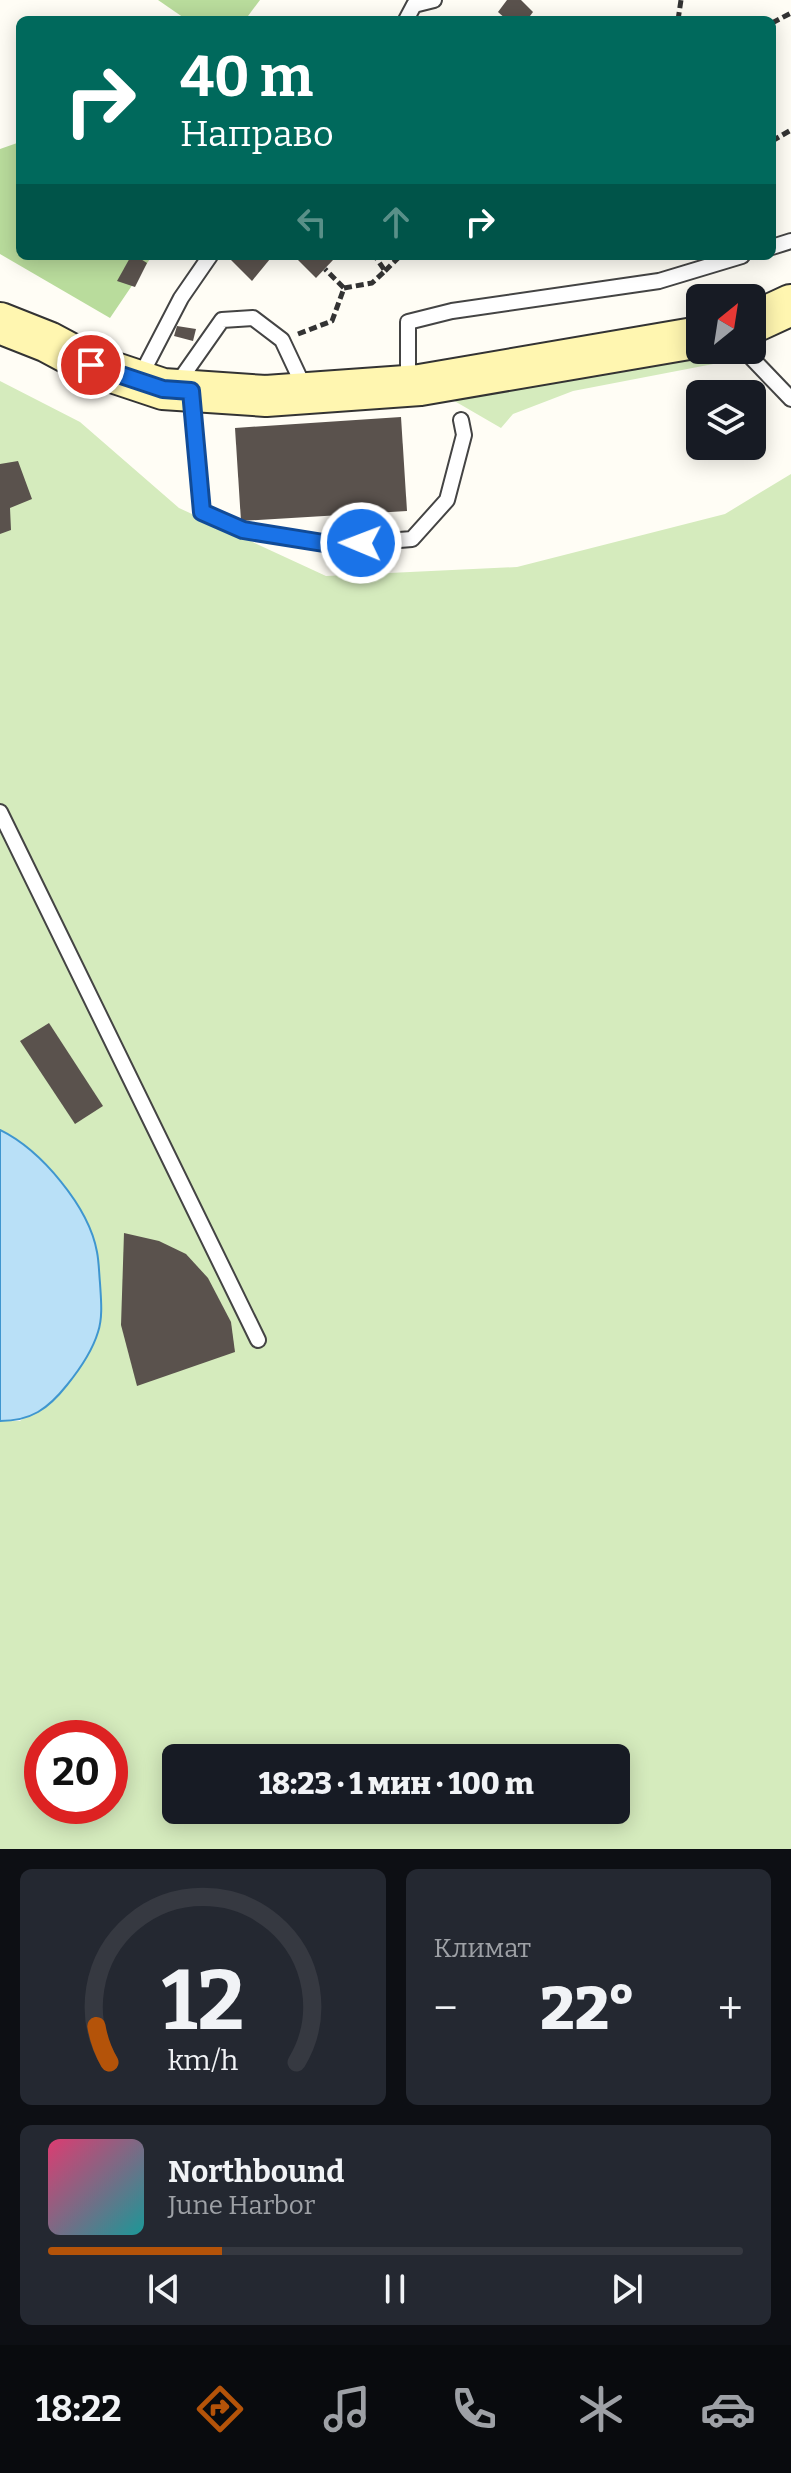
<!DOCTYPE html>
<html lang="ru">
<meta charset="utf-8">
<style>
:root{--surface:#171b24;--page:#242831;--text:#f1f3f6;--muted:#9ea1a6;--line:#363941;--accent:#b45309}
body{margin:0;font-family:Bitter,serif;background:var(--page);color:var(--text);height:100vh;display:flex;flex-direction:column;font-size:30px;white-space:nowrap}
*{box-sizing:border-box;margin:0}
p{font-size:26px;color:var(--muted)}
.icon{flex:none;width:44px;height:44px;fill:none;stroke:currentColor;stroke-width:2;stroke-linecap:round;stroke-linejoin:round}
.map{position:relative;height:1849px;overflow:hidden}
.drawer{display:flex;flex-direction:column;gap:20px;padding:20px;background:#0d0f14;flex:1}
.drawer>*{flex:none}
.banner{position:absolute;left:16px;top:16px;width:760px;height:244px;border-radius:12px;box-shadow:0 4px 20px #0003;background:#00695c;color:#fff;overflow:hidden}
.needle{width:52px;rotate:30deg}
.tools{position:absolute;left:686px;top:284px;display:grid;gap:16px}
.tools a{display:grid;place-items:center;width:80px;height:80px;border-radius:12px;background:var(--surface);box-shadow:0 4px 20px #0003;font-size:40px}
.speed{position:absolute;left:24px;top:1720px;display:flex;gap:16px;font-size:40px;font-weight:700;text-align:center}
.speed>*{display:grid;place-content:center;width:104px;height:104px;border-radius:50%;background:var(--surface);box-shadow:0 4px 20px #0003;line-height:1}
.speed .limit{border:12px solid #d22;background:#fff;color:#111}
.pin{position:absolute;display:grid;place-items:center;width:68px;height:68px;color:#fff;margin:-34px;border:4px solid #fff;border-radius:50%;box-shadow:0 2px 8px #0007}
.me{position:absolute;width:88px;margin:-44px;rotate:271deg;stroke-linejoin:round;filter:drop-shadow(0 0 6px #0008)}
.turn{display:flex;align-items:center;gap:28px;height:168px;padding:0 32px;font-size:36px}
.turn .icon{width:104px;height:104px;stroke-width:2.5}
.turn b{display:block;font-size:56px;line-height:68px}
.lanes{display:flex;align-items:center;height:76px;padding:0 32px;background:#0003;justify-content:center;gap:40px;direction:ltr}
.lanes .off{opacity:.35}
.big{font-size:60px;font-weight:800;line-height:1.1}
.drawer .widget{flex:1;display:flex;flex-direction:column;justify-content:center;gap:12px;min-width:0;padding:0 28px;border-radius:12px;background:var(--page)}
.drawer .dial{align-items:center;gap:0}
.dial svg{height:208px;overflow:visible;fill:none;stroke:var(--line);stroke-width:7;stroke-linecap:round;text-anchor:middle}
.dial text{fill:var(--text);stroke:none}
.song{display:flex;align-items:center;gap:24px}
.cover{width:96px;height:96px;border-radius:12px;background:linear-gradient(135deg,hsl(340 70% 55%),hsl(180 70% 35%))}
.played{height:8px;border-radius:4px;background:linear-gradient(90deg,var(--accent) 25%,var(--line) 25%)}
.keys{display:flex;justify-content:space-around;direction:ltr}
.heat{display:flex;justify-content:space-between;align-items:center;font-size:44px;direction:ltr}
.drawer .tiles{flex:1;display:grid;gap:20px;grid-template-columns:1fr 1fr}
.widget:last-child{grid-column:span 2}
.trip{position:absolute;left:162px;top:1744px;width:468px;height:80px;border-radius:12px;background:var(--surface);box-shadow:0 4px 20px #0003;font-weight:800;line-height:80px;text-align:center}
.dock{display:flex;height:128px;justify-content:space-around;align-items:center;background:#090b0e;color:var(--muted)}
.dock .icon{width:56px;height:56px}
.dock .selected{color:var(--accent)}
.dock b{font-size:36px;color:var(--text)}
.map>svg:first-child{display:block}
.green{fill:#d5ebbd;fill-rule:evenodd}
.forest{fill:#b9dc9c}
.water{fill:#b9e0f7;stroke:#3f96cf;stroke-width:2}
.building{fill:#5a524d}
.lines{fill:none;stroke-linecap:round;stroke-linejoin:round}
.lane-casing{stroke:#444;stroke-width:18}
.secondary-casing{stroke:#333;stroke-width:44}
.path{stroke:#333;stroke-width:5;stroke-dasharray:8 4;stroke-linecap:butt}
.lane{stroke:#fff;stroke-width:14}
.secondary{stroke:#fff6b0;stroke-width:40}
.route-casing{stroke:#114b97;stroke-width:20}
.route{stroke:#1a73e8;stroke-width:14}
</style>
<div class="map">
<svg width="791" height="1849" viewBox="0 0 791 1849">
<rect width="100%" height="100%" fill="#fffdf5"/>
<g class="green">
<polygon points="730,351 734,360 573,391 513,414 501,428 451,399"/>
<path d="M0,381L80,422L179,508L326,576L517,567L725,514L791,474V1849H0V1421H20L74,1377L88,1355L99,1330L97,1250L80,1211L62,1182L12,1136L0,1130ZM42,1738H110V1806H42ZM176,1758H616V1810H176Z"/>
</g>
<g class="forest">
<polygon points="158,0 260,0 245,20 187,20"/>
<polygon points="20,142 20,256 152,256 110,318 0,254 0,149"/>
</g>
<path class="water" d="M0,1130C41,1150 89,1207 97,1252C99,1262 99,1273 100,1283C101,1299 103,1317 98,1332C92,1352 80,1369 67,1385C48,1409 31,1421 0,1421Z"/>
<g class="building">
<polygon points="507,0 521,0 533,12 527,20 507,20 498,12"/>
<polygon points="131,256 136,256 147,263 135,287 117,281"/>
<polygon points="227,256 267,256 270,259 252,281"/>
<polygon points="294,256 329,256 333,260 316,278"/>
<polygon points="177,326 196,329 193,341 174,336"/>
<polygon points="401,417 407,511 241,521 235,428"/>
<polygon points="18,461 32,499 10,508 11,530 0,534 0,464"/>
<polygon points="49,1023 103,1106 75,1124 20,1041"/>
<polygon points="124,1233 159,1241 186,1254 208,1278 231,1322 235,1352 137,1386 121,1325"/>
</g>
<g class="lines">
<defs>
<g id="lane">
<polyline points="406,20 414,5 434,0"/>
<polyline points="772,247 791,241"/>
<polyline points="744,350 791,399"/>
<polyline points="140,377 181,298 210,256"/>
<polyline points="177,384 222,320 253,318 282,340 305,389"/>
<polyline points="408,385 408,322 452,311 659,281 742,256"/>
<polyline points="191,395 202,512 243,530 336,545 412,539 447,500 464,435 461,420"/>
<polyline points="0,812 258,1340"/>
</g>
<g id="secondary">
<polyline points="0,323 48,342 91,365 163,389 266,396 420,385 700,337"/>
<polyline points="752,323 791,305"/>
</g>
</defs>
<use href="#lane" class="lane-casing"/>
<use href="#secondary" class="secondary-casing"/>
<g class="path">
<polyline points="678,20 681,0"/>
<polyline points="772,23 791,13"/>
<polyline points="772,141 791,130"/>
<polyline points="385,271 400,256"/>
<polyline points="344,288 372,283 385,271 375,256"/>
<polyline points="298,334 332,321 344,288 325,269"/>
</g>
<use href="#lane" class="lane"/>
<use href="#secondary" class="secondary"/>
</g>
<g class="lines">
<defs>
<polyline id="route" points="91,365 163,389 191,391 202,512 243,530 336,545 361,543"/>
</defs>
<use href="#route" class="route-casing"/>
<use href="#route" class="route"/>
</g>
</svg>
<div class="tools">
<a><svg class="needle" viewBox="-14 -14 28 28"><path d="M0-13l5 13h-10z" fill="#e53935"/><path d="M0 13l5-13h-10z" fill="#9ea1a6"/></svg></a>
<a><svg class="icon" aria-label="layers" viewBox="0 0 24 24"><path d="M12 4l9 5-9 5-9-5zM3 14l9 5 9-5"/></svg></a>
</div>
<div class="speed"><div class="limit">20</div></div>
<div class="pin" style="left:91px;top:365px;background:#d93025"><svg class="icon" aria-label="arrive" viewBox="0 0 24 24"><path d="M6 21V4h12l-3 4 3 4H6"/></svg></div>
<svg class="me" style="left:361px;top:543px" viewBox="-20 -20 40 40"><circle r="17" fill="#1a73e8" stroke="#fff" stroke-width="3"/><path d="M0-11L8 9 0 5-8 9z" fill="#fff"/></svg>
<div class="trip">18:23 · 1 мин · 100 m</div>
<div class="banner">
<div class="turn"><svg class="icon" aria-label="right" viewBox="0 0 24 24"><path d="M7 20v-9h11M14 6l5 5-5 5"/></svg><div><b>40 m</b>Направо</div></div>
<div class="lanes"><svg class="icon off" aria-label="left" viewBox="0 0 24 24"><path d="M17 20v-9H6M10 6l-5 5 5 5"/></svg><svg class="icon off" aria-label="ahead" viewBox="0 0 24 24"><path d="M12 20V5M6 11l6-6 6 6"/></svg><svg class="icon" aria-label="right" viewBox="0 0 24 24"><path d="M7 20v-9h11M14 6l5 5-5 5"/></svg></div>
</div>
</div>
<section class="drawer">
<div class="tiles">
<div class="widget dial"><svg viewBox="0 0 100 80">
<path d="M14 69A42 42 0 1 1 86 69"/>
<path d="M14 69A42 42 0 0 1 9 55" stroke="#b45309"/>
<text x="50" y="56" font-size="32" font-weight="700">12</text>
<text x="50" y="72" font-size="11">km/h</text>
</svg></div>
<div class="widget"><p>Климат</p>
<div class="heat"><a>−</a><b class="big">22°</b><a>+</a></div>
</div>
<div class="widget">
<div class="song"><i class="cover"></i><div><b>Northbound</b><p>June Harbor</p></div></div>
<div class="played"></div>
<div class="keys"><svg class="icon" aria-label="previous" viewBox="0 0 24 24"><path d="M18 5L8 12l10 7zM5 5v14"/></svg><svg class="icon" aria-label="pause" viewBox="0 0 24 24"><path d="M8 5v14M16 5v14"/></svg><svg class="icon" aria-label="next" viewBox="0 0 24 24"><path d="M6 5l10 7-10 7zM19 5v14"/></svg></div>
</div>
</div>
</section>
<nav class="dock">
<b>18:22</b>
<svg class="icon selected" aria-label="directions" viewBox="0 0 24 24"><path d="M12 3l9 9-9 9-9-9zM9 14v-3h6M13 9l2 2-2 2"/></svg>
<svg class="icon" aria-label="music" viewBox="0 0 24 24"><path d="M9 18V5l10-2v13"/><circle cx="6" cy="18" r="3"/><circle cx="16" cy="16" r="3"/></svg>
<svg class="icon" aria-label="phone" viewBox="0 0 24 24"><path d="M5 4h4l2 5-3 2q2 4 5 5l2-3 5 2v4C11 20 4 13 5 4z"/></svg>
<svg class="icon" aria-label="climate" viewBox="0 0 24 24"><path d="M12 3v18M4 7l16 10M4 17L20 7"/></svg>
<svg class="icon" aria-label="car" viewBox="0 0 24 24"><path d="M5 17H2v-5l4-1 3-4h7l3 4 3 1v5h-3M9 17h6M6 11h13"/><circle cx="7" cy="17" r="2"/><circle cx="17" cy="17" r="2"/></svg>
</nav>
